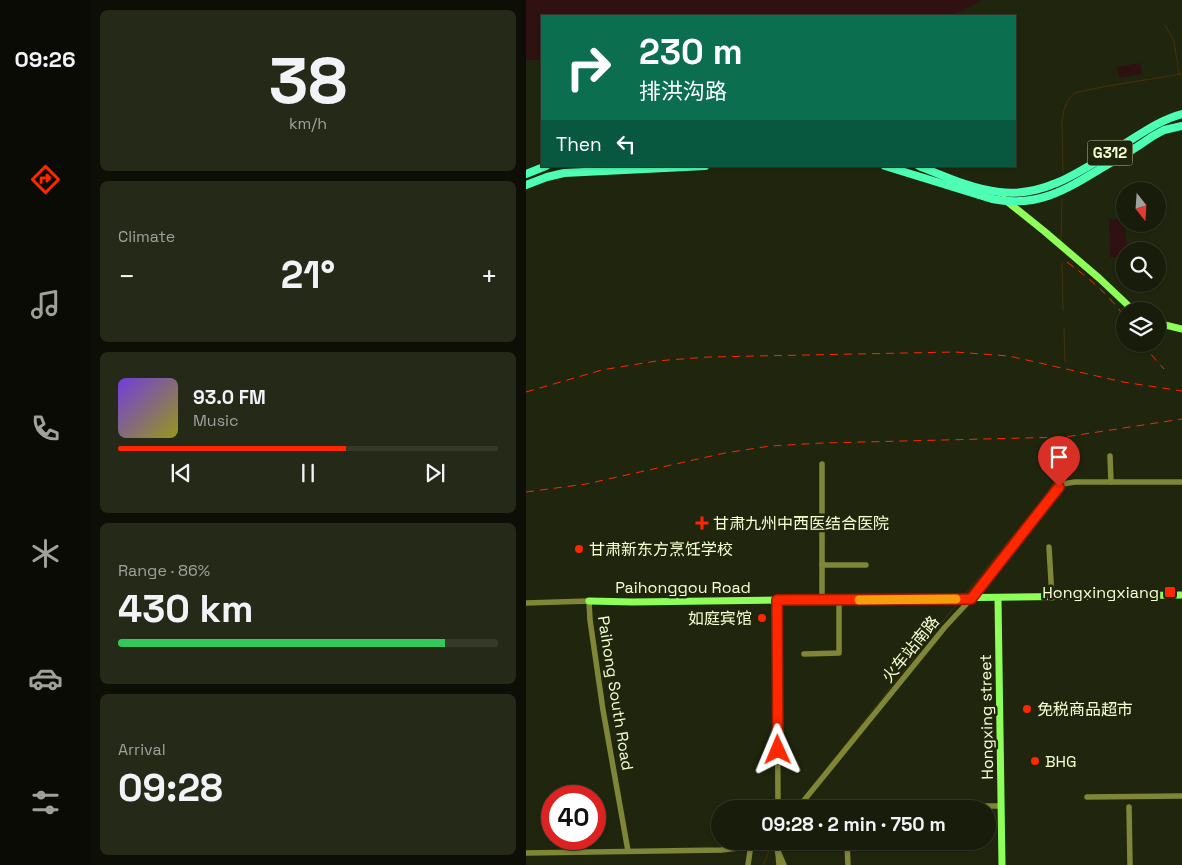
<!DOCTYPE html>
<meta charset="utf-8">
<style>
:root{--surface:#181c0a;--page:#252918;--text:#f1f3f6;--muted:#9fa19c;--line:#363a2b;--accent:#fd2700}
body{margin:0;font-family:"Space Grotesk","Noto Sans SC",sans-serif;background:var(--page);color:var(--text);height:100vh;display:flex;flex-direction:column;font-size:19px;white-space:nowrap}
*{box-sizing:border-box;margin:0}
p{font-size:16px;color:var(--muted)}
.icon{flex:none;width:28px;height:28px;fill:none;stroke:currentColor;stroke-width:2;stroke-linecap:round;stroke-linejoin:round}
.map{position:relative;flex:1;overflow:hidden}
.sheet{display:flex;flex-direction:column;gap:10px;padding:10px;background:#0d0f06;width:436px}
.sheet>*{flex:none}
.guide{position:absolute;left:15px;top:15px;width:475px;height:152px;border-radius:0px;box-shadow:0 1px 4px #0004,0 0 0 1px var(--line);background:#0b6e4f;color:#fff;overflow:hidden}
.needle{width:32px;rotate:163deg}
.controls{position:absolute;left:590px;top:182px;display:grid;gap:10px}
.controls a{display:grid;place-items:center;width:50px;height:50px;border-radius:50%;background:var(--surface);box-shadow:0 1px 4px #0004,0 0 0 1px var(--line);font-size:25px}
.speed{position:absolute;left:15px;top:785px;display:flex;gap:10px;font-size:25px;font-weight:700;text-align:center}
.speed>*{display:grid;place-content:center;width:65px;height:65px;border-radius:50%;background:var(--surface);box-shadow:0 1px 4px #0004,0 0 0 1px var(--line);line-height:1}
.speed .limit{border:8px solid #d22;background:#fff;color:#111}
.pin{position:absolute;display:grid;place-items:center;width:42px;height:42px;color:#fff;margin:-51px -21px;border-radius:50% 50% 50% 0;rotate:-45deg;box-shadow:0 0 5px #0007}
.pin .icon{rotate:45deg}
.me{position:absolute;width:55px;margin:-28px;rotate:359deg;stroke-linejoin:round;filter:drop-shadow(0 0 4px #0008)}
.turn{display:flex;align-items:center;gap:18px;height:105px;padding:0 15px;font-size:22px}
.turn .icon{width:65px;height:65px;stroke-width:2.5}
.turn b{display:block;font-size:35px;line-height:42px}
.then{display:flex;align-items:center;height:48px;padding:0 15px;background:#0003;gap:10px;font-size:19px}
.big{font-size:38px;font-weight:600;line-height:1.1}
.sheet .card{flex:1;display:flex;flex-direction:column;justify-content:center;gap:8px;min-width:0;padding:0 18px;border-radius:8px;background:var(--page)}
.sheet .dial{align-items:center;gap:0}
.dial b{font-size:65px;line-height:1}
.song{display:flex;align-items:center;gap:15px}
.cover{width:60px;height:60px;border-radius:8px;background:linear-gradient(135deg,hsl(260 70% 55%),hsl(60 70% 35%))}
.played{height:5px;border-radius:2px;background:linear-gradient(90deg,var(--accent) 60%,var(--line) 60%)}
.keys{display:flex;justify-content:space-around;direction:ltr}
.heat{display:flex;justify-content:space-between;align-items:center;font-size:28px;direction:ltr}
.charge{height:8px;border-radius:4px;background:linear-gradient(90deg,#34c759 86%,var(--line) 0)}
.trip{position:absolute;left:185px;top:800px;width:285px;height:50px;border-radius:25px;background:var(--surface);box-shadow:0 1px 4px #0004,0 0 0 1px var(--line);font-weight:600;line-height:50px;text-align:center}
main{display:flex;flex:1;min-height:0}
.dock{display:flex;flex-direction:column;width:90px;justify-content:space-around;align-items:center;background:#0a0b04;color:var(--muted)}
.dock .icon{width:35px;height:35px}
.dock .active{color:var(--accent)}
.dock b{font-size:22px;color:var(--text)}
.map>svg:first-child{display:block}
.green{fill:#301111}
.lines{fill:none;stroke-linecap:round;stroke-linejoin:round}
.stream{stroke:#453208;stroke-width:1}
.minor{stroke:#7f8637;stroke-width:5.5}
.major{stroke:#8eff59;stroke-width:7}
.highway{stroke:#4dffb4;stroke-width:8}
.rail{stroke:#fd2700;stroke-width:1;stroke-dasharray:8 6;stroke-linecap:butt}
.route-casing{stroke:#a41900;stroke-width:12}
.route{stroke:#fd2700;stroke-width:9}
.slow{stroke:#f59e0b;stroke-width:9}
.poi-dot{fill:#fd2700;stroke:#20260e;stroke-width:2}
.labels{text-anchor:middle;stroke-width:5;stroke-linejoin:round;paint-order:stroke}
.shield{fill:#20260e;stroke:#b6be97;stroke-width:1}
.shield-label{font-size:15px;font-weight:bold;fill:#f7ffd2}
.poi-label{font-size:16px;fill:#f7ffd2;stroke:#20260e;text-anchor:start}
.street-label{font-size:16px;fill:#f7ffd2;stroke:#20260e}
</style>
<main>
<nav class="dock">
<b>09:26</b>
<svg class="icon active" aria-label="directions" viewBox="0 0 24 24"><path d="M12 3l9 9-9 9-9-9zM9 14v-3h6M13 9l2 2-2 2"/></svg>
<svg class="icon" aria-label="music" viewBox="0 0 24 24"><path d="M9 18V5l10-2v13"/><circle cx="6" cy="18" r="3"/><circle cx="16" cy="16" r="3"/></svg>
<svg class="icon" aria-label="phone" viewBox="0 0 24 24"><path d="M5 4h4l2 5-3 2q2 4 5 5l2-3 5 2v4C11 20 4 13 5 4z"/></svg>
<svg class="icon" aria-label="climate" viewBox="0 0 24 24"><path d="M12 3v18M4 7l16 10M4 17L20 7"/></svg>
<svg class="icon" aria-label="car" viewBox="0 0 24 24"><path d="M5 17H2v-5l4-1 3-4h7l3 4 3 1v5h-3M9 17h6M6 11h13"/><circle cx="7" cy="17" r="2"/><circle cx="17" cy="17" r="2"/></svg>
<svg class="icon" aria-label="filters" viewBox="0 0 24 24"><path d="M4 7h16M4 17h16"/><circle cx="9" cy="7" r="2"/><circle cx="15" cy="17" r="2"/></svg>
</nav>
<section class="sheet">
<div class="card dial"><b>38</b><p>km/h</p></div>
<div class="card"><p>Climate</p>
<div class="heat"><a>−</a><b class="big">21°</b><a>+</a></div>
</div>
<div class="card">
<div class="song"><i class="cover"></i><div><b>93.0 FM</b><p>Music</p></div></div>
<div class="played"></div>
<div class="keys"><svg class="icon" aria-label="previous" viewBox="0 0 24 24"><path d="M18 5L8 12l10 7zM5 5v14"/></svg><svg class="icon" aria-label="pause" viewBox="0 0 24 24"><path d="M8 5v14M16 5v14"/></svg><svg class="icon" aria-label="next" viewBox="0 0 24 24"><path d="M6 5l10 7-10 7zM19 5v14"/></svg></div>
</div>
<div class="card"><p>Range · 86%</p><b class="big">430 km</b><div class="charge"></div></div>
<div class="card"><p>Arrival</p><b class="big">09:28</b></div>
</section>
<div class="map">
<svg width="656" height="865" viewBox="0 0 656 865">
<rect width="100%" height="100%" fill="#20260e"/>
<g class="green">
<polygon points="0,0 457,0 425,16 16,16 16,60 0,60"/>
<polygon points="614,63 616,74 593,78 591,67"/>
<polygon points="583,219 599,219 601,251 599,251 599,257 584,257"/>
</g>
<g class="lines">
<g class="stream">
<polyline points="639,25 648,41 653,74"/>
<polyline points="537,172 536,121 538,110 542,100 548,93 581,86 656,74"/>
<polyline points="535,240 536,199"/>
<polyline points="536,263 537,310"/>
<polyline points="538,328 539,362"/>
<polyline points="439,594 521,494 535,471 541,456 541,442"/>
<polyline points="304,764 433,601"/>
<polyline points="237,865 246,844"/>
</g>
<g class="minor">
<polyline points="584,456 585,482"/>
<polyline points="296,464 296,600"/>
<polyline points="523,547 526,598"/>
<polyline points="296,565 340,565"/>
<polyline points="251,600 252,809"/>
<polyline points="0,603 63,601 64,620 77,710 102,851"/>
<polyline points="278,654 313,653 313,600"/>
<polyline points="561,797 656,796"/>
<polyline points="405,806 475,806"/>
<polyline points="603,807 604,865"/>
<polyline points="271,809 419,627 445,599 536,484 549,482 656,482"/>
<polyline points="342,809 395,807"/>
<path d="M245,841C253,848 252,855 253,865"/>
<polyline points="252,841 252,851 258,865"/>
<polyline points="0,853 195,850 213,848 227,841"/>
<polyline points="222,865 224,851 228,841"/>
<polyline points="322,865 321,843 324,841"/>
</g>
<g class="major">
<polyline points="478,199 518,231 573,278 608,311"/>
<polyline points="631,323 656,329"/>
<polyline points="472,599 476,865"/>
<polyline points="63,601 107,602 656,595"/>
</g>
<g class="highway">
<path d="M359,166L466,199C510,208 538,191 574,169C592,159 610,148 627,136L638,130L656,126"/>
<path d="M393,166C418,176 446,189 473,192C519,198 558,169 595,146C615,134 633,120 656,114"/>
<polyline points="0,174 20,166"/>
<polyline points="0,185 21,177 38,173 179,166"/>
</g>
<g class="rail">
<path d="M541,262C565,280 580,292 599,317"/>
<polyline points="616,344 638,369"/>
<polyline points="0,392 76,370 130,361 182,357 429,352 483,356 597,382 656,391"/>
<polyline points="0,492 60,484 199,453 244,446 297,443 539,437 656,419"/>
</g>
</g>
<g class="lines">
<defs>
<polyline id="route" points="252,750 251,600 445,599 533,487"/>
</defs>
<use href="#route" class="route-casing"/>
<use href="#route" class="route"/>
<polyline class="slow" points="333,600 430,599"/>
</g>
<g class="poi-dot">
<path d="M173.5 515.5h5v5h5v5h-5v5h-5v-5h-5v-5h5z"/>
<circle cx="53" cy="549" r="5"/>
<rect x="638" y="586" width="12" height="12" rx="2.5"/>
<circle cx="236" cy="618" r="5"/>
<circle cx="501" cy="709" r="5"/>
<circle cx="509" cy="761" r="5"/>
</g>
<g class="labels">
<rect class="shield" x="561.5" y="140.5" width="45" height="25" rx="4"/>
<g class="shield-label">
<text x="584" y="158">G312</text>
</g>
<g class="poi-label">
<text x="187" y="529">甘肃九州中西医结合医院</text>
<text x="63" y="555">甘肃新东方烹饪学校</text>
<text x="633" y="598" text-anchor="end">Hongxingxiang</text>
<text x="226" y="624" text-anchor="end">如庭宾馆</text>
<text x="511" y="715">免税商品超市</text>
<text x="519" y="767">BHG</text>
</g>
<g class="street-label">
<text x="157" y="593">Paihonggou Road</text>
<text transform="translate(384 649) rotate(-51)" y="6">火车站南路</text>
<text transform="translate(90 693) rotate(81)" y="6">Paihong South Road</text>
<text transform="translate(460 717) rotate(-91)" y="6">Hongxing street</text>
</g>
</g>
</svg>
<div class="controls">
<a><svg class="needle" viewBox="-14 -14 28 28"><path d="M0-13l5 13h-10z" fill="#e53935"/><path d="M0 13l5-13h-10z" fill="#9fa19c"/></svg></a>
<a><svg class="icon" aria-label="search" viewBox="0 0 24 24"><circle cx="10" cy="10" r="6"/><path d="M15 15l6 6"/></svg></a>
<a><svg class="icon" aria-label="layers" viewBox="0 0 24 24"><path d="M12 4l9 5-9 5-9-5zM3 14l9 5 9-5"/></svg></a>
</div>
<div class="speed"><div class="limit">40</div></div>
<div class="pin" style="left:533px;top:487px;background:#d93025"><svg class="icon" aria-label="arrive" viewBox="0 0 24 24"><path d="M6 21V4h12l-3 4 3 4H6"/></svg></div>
<svg class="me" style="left:252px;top:750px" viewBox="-20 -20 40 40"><path d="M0-17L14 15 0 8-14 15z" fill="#fd2700" stroke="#fff" stroke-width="4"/></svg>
<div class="trip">09:28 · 2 min · 750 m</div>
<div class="guide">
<div class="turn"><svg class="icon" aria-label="right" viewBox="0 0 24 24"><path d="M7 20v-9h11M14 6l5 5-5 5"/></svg><div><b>230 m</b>排洪沟路</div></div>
<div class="then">Then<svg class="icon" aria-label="left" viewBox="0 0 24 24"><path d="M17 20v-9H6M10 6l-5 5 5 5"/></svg></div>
</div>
</div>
</main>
